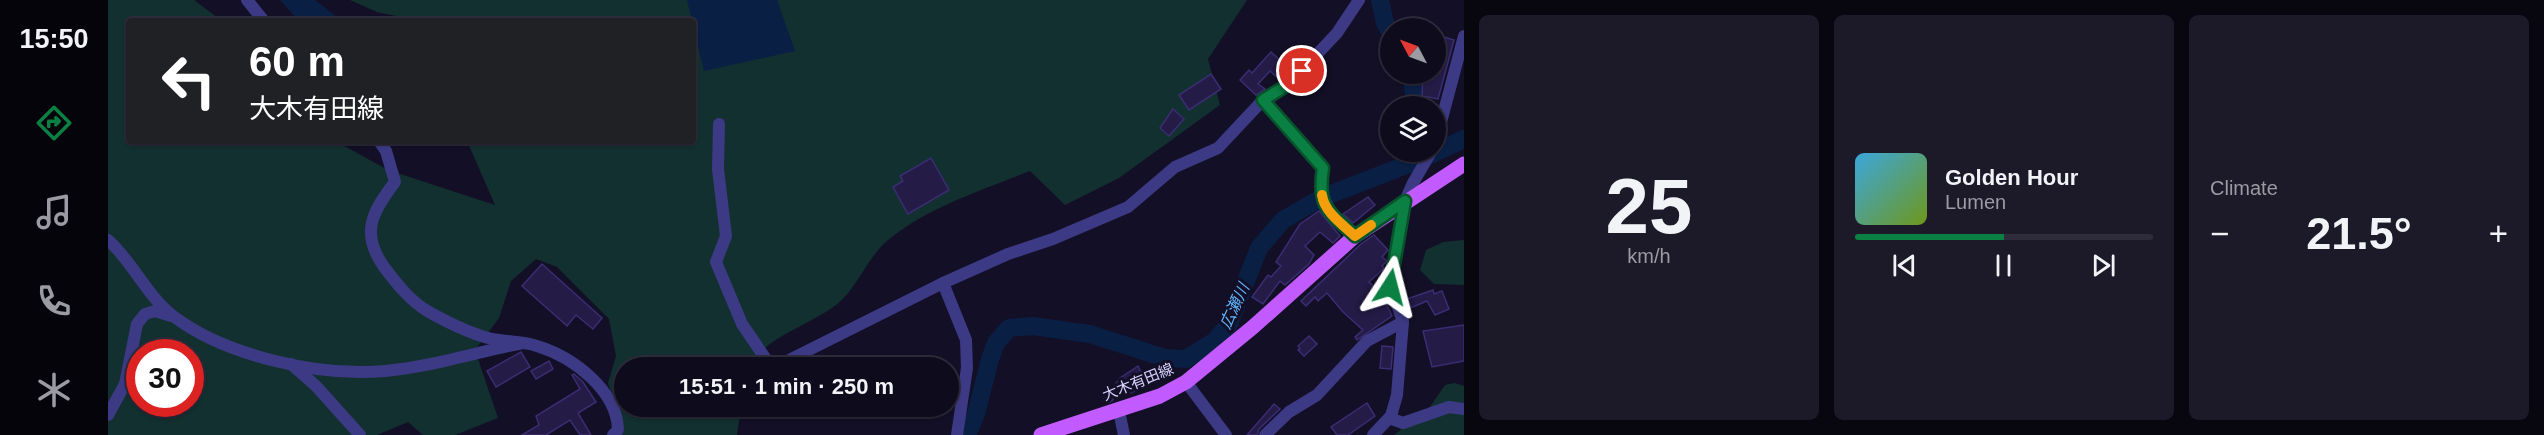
<!DOCTYPE html>
<meta charset="utf-8">
<style>
:root{--surface:#0e0b1c;--page:#1c1929;--text:#f1f3f6;--muted:#9b9ba3;--line:#2e2b3b;--accent:#0b8043}
body{margin:0;font-family:Arial,"Noto Sans JP",sans-serif;background:var(--page);color:var(--text);height:100vh;display:flex;flex-direction:column;font-size:22px;white-space:nowrap}
*{box-sizing:border-box;margin:0}
p{font-size:20px;color:var(--muted)}
.icon{flex:none;width:33px;height:33px;fill:none;stroke:currentColor;stroke-width:2;stroke-linecap:round;stroke-linejoin:round}
.map{position:relative;flex:1;overflow:hidden}
.details{display:flex;flex-direction:column;gap:15px;padding:15px;background:#08060f;width:1080px}
.details>*{flex:none}
.hud{position:absolute;left:18px;top:18px;width:570px;height:126px;border-radius:6px;box-shadow:0 2px 4px #0004,0 0 0 2px var(--line);background:#202124;color:#fff;overflow:hidden}
.needle{width:39px;rotate:311deg}
.buttons{position:absolute;left:1272px;top:18px;display:grid;gap:12px}
.buttons a{display:grid;place-items:center;width:66px;height:66px;border-radius:50%;background:var(--surface);box-shadow:0 2px 4px #0004,0 0 0 2px var(--line);font-size:30px}
.speed{position:absolute;left:18px;top:339px;display:flex;gap:12px;font-size:30px;font-weight:700;text-align:center}
.speed>*{display:grid;place-content:center;width:78px;height:78px;border-radius:50%;background:var(--surface);box-shadow:0 2px 4px #0004,0 0 0 2px var(--line);line-height:1}
.speed .limit{border:9px solid #d22;background:#fff;color:#111}
.pin{position:absolute;display:grid;place-items:center;width:51px;height:51px;color:#fff;margin:-26px;border:3px solid #fff;border-radius:50%;box-shadow:0 2px 6px #0007}
.me{position:absolute;width:66px;margin:-33px;rotate:9deg;stroke-linejoin:round;filter:drop-shadow(0 0 4px #0008)}
.turn{display:flex;align-items:center;gap:21px;height:126px;padding:0 24px;font-size:27px}
.turn .icon{width:78px;height:78px;stroke-width:2.5}
.turn b{display:block;font-size:42px;line-height:51px}
.big{font-size:45px;font-weight:700;line-height:1.1}
.details .tile{flex:1;display:flex;flex-direction:column;justify-content:center;gap:9px;min-width:0;padding:0 21px;border-radius:9px;background:var(--page)}
.details .dial{align-items:center;gap:0}
.dial b{font-size:78px;line-height:1}
.song{display:flex;align-items:center;gap:18px}
.cover{width:72px;height:72px;border-radius:9px;background:linear-gradient(135deg,hsl(200 70% 55%),hsl(80 70% 35%))}
.played{height:6px;border-radius:3px;background:linear-gradient(90deg,var(--accent) 50%,var(--line) 50%)}
.keys{display:flex;justify-content:space-around;direction:ltr}
.heat{display:flex;justify-content:space-between;align-items:center;font-size:33px;direction:ltr}
.details .tiles{flex:1;display:grid;gap:15px;grid-template-columns:repeat(3,1fr)}
.trip{position:absolute;left:506px;top:357px;width:345px;height:60px;border-radius:30px;background:var(--surface);box-shadow:0 2px 4px #0004,0 0 0 2px var(--line);font-weight:700;line-height:60px;text-align:center}
main{display:flex;flex:1;min-height:0}
.dock{display:flex;flex-direction:column;width:108px;justify-content:space-around;align-items:center;background:#06040b;color:var(--muted)}
.dock .icon{width:42px;height:42px}
.dock .selected{color:var(--accent)}
.dock b{font-size:27px;color:var(--text)}
.map>svg:first-child{display:block}
.green{fill:#12302f;fill-rule:evenodd}
.water{fill:#0a1f44}
.lines{fill:none;stroke-linecap:round;stroke-linejoin:round}
.river{stroke:#0a1f44;stroke-width:18}
.building{fill:#241b47;stroke:#3b2d73;stroke-width:1.5}
.minor{stroke:#3d3a85;stroke-width:12}
.major{stroke:#c25bff;stroke-width:15}
.route-casing{stroke:#07532c;stroke-width:15}
.route{stroke:#0b8043;stroke-width:10}
.slow{stroke:#f59e0b;stroke-width:10}
.labels{text-anchor:middle;stroke-width:6;stroke-linejoin:round;paint-order:stroke}
.street-label{font-size:15px;fill:#d9d4ff;stroke:#130f26}
.water-label{font-size:16px;font-style:italic;fill:#62b6ff;stroke:#130f26}
</style>
<main>
<nav class="dock">
<b>15:50</b>
<svg class="icon selected" aria-label="directions" viewBox="0 0 24 24"><path d="M12 3l9 9-9 9-9-9zM9 14v-3h6M13 9l2 2-2 2"/></svg>
<svg class="icon" aria-label="music" viewBox="0 0 24 24"><path d="M9 18V5l10-2v13"/><circle cx="6" cy="18" r="3"/><circle cx="16" cy="16" r="3"/></svg>
<svg class="icon" aria-label="phone" viewBox="0 0 24 24"><path d="M5 4h4l2 5-3 2q2 4 5 5l2-3 5 2v4C11 20 4 13 5 4z"/></svg>
<svg class="icon" aria-label="climate" viewBox="0 0 24 24"><path d="M12 3v18M4 7l16 10M4 17L20 7"/></svg>
</nav>
<div class="map">
<svg width="1356" height="435" viewBox="0 0 1356 435">
<rect width="100%" height="100%" fill="#130f26"/>
<g class="green">
<path d="M0,0H86L114,21H21V141H227L280,170L387,205L359,141H585V21H299L293,17L269,12L242,0H1139L1100,59L1112,105L1011,178L957,205L922,171C873,191 820,207 779,241C759,258 749,289 728,305C699,327 660,335 640,367L516,368V406L633,407L629,435H513L516,432L500,383L508,356L501,319L449,267L428,259L403,281L391,318L367,350L390,418L347,435H315L300,422L269,435H0ZM32,352H82V404H32Z"/>
<polygon points="1356,240 1356,285 1326,284 1312,270 1318,250 1335,242"/>
<polygon points="1347,383 1356,386 1356,435 1286,435 1322,407 1337,385"/>
</g>
<g class="water">
<polygon points="172,0 207,0 234,21 191,21"/>
<polygon points="579,0 669,0 687,51 596,71"/>
</g>
<g class="lines">
<g class="river">
<polyline points="1272,0 1277,23 1282,32"/>
<polyline points="1303,74 1308,106"/>
<polyline points="859,435 868,414 882,359 888,343 901,328 925,326 982,334 1057,358 1078,359 1107,341 1121,324 1151,248 1175,220 1213,198 1311,160 1356,139"/>
</g>
</g>
<g class="building">
<polygon points="1329,35 1346,40 1330,99 1314,96 1315,74 1328,74"/>
<polygon points="1163,52 1172,60 1169,63 1180,73 1172,80 1162,71 1150,84 1157,89 1148,95 1132,80 1141,70 1144,73"/>
<polygon points="1103,74 1113,89 1081,110 1071,95"/>
<polygon points="1065,109 1076,119 1061,136 1052,128"/>
<polygon points="823,158 841,190 800,214 785,187 795,181 792,176"/>
<polygon points="1260,197 1267,205 1245,223 1235,214"/>
<polygon points="1211,211 1232,236 1225,243 1212,232 1197,246 1206,255 1201,264 1177,285 1172,281 1155,304 1144,297 1160,275 1163,277 1173,266 1168,262 1192,224"/>
<polygon points="1266,235 1280,250 1274,257 1279,261 1274,266 1276,268 1261,282 1274,295 1284,316 1249,340 1247,337 1255,330 1235,312 1219,293 1210,301 1207,297 1198,306 1193,301 1253,244"/>
<polygon points="434,264 494,318 485,329 468,315 459,326 414,286"/>
<polygon points="1325,290 1326,294 1334,291 1341,309 1327,315 1319,301 1300,309 1296,300"/>
<polygon points="1356,325 1356,361 1324,367 1315,331"/>
<polygon points="1201,336 1209,344 1196,356 1190,350 1192,349 1190,346"/>
<polygon points="1274,346 1285,347 1283,369 1272,368"/>
<polygon points="413,352 422,367 388,387 379,371"/>
<polygon points="441,361 445,369 428,379 423,371"/>
<polygon points="1030,366 1039,385 1023,393 1018,383 1004,401 1000,403 996,399 1012,378"/>
<polygon points="466,374 475,382 488,402 470,413 483,435 472,435 462,420 438,435 414,435 431,425 428,416 472,389 464,375"/>
<polygon points="1259,403 1267,416 1240,435 1229,435 1223,427"/>
<polygon points="1166,404 1172,409 1151,429 1149,435 1139,435"/>
</g>
<g class="lines">
<g class="minor">
<polyline points="139,0 156,21"/>
<path d="M1155,100L1215,168C1209,208 1220,211 1247,236"/>
<polyline points="611,124 610,169 618,236 608,262 634,324 664,368"/>
<path d="M271,141L278,151L287,182C264,212 252,233 276,267C289,284 302,301 321,312C339,322 363,334 384,339C399,342 414,341 429,346C465,357 509,390 510,430L505,435"/>
<polyline points="1328,141 1356,36"/>
<path d="M0,240C25,262 38,295 65,316C118,356 211,377 277,371C323,367 369,352 415,343"/>
<polyline points="835,283 858,340 859,368 849,435"/>
<polyline points="183,364 208,386 252,435"/>
<polyline points="665,368 835,283 900,254 945,239 1020,207 1067,167 1110,148 1155,100 1181,84 1229,33 1251,0"/>
<polyline points="1078,382 1118,435"/>
<polyline points="1011,411 1016,435"/>
<polyline points="0,415 17,384 29,324 37,314 47,311 63,316"/>
<polyline points="1281,418 1295,423 1341,407 1356,409"/>
<polyline points="1157,435 1181,412 1209,395 1259,341 1295,322"/>
<polyline points="1265,435 1283,416 1289,395 1295,322 1283,287 1297,201 1305,183 1323,152"/>
</g>
<polyline class="major" points="933,435 1052,396 1078,382 1145,327 1247,236 1356,164"/>
</g>
<g class="lines">
<defs>
<path id="route" d="M1194,71L1181,84L1155,100L1215,168C1209,207 1220,211 1247,236L1297,201L1282,287"/>
</defs>
<use href="#route" class="route-casing"/>
<use href="#route" class="route"/>
<path class="slow" d="M1214,195C1216,212 1235,225 1247,236L1263,225"/>
</g>
<g class="labels">
<g class="street-label">
<text transform="translate(1030 382) rotate(-22)" y="5">大木有田線</text>
</g>
<g class="water-label">
<text transform="translate(1126 306) rotate(-65)" y="6">広瀬川</text>
</g>
</g>
</svg>
<div class="buttons">
<a><svg class="needle" viewBox="-14 -14 28 28"><path d="M0-13l5 13h-10z" fill="#e53935"/><path d="M0 13l5-13h-10z" fill="#9b9ba3"/></svg></a>
<a><svg class="icon" aria-label="layers" viewBox="0 0 24 24"><path d="M12 4l9 5-9 5-9-5zM3 14l9 5 9-5"/></svg></a>
</div>
<div class="speed"><div class="limit">30</div></div>
<div class="pin" style="left:1194px;top:71px;background:#d93025"><svg class="icon" aria-label="arrive" viewBox="0 0 24 24"><path d="M6 21V4h12l-3 4 3 4H6"/></svg></div>
<svg class="me" style="left:1282px;top:287px" viewBox="-20 -20 40 40"><path d="M0-17L14 15 0 8-14 15z" fill="#0b8043" stroke="#fff" stroke-width="4"/></svg>
<div class="trip">15:51 · 1 min · 250 m</div>
<div class="hud">
<div class="turn"><svg class="icon" aria-label="left" viewBox="0 0 24 24"><path d="M17 20v-9H6M10 6l-5 5 5 5"/></svg><div><b>60 m</b>大木有田線</div></div>
</div>
</div>
<section class="details">
<div class="tiles">
<div class="tile dial"><b>25</b><p>km/h</p></div>
<div class="tile">
<div class="song"><i class="cover"></i><div><b>Golden Hour</b><p>Lumen</p></div></div>
<div class="played"></div>
<div class="keys"><svg class="icon" aria-label="previous" viewBox="0 0 24 24"><path d="M18 5L8 12l10 7zM5 5v14"/></svg><svg class="icon" aria-label="pause" viewBox="0 0 24 24"><path d="M8 5v14M16 5v14"/></svg><svg class="icon" aria-label="next" viewBox="0 0 24 24"><path d="M6 5l10 7-10 7zM19 5v14"/></svg></div>
</div>
<div class="tile"><p>Climate</p>
<div class="heat"><a>−</a><b class="big">21.5°</b><a>+</a></div>
</div>
</div>
</section>
</main>
